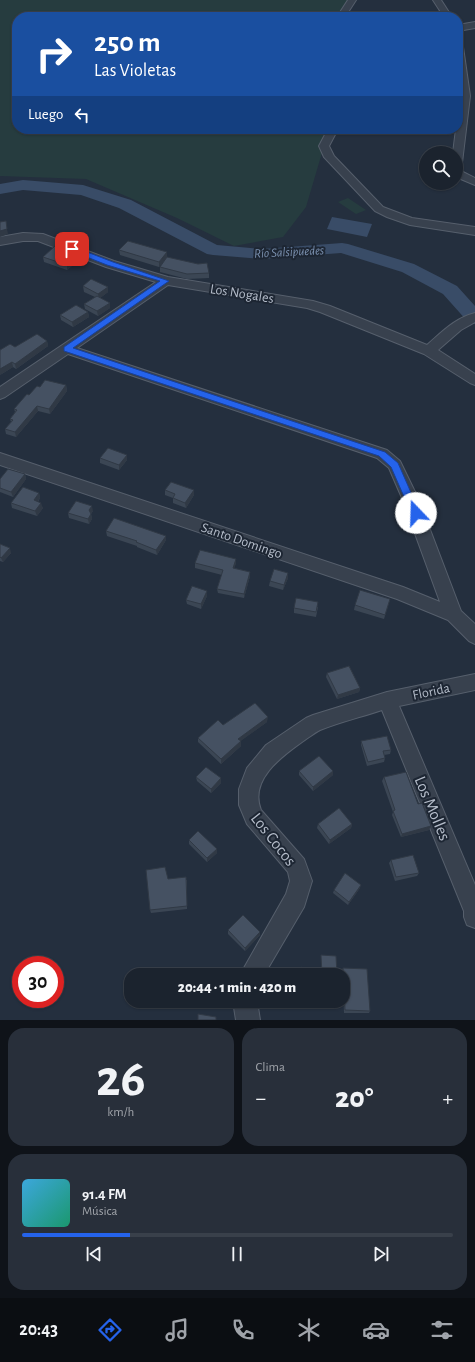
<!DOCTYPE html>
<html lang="es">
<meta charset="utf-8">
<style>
:root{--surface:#1b232e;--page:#282f3a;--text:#f1f3f6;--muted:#a0a4aa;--line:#39404a;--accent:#2563eb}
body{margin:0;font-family:"Alegreya Sans",sans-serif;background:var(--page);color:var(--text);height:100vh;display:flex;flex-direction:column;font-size:15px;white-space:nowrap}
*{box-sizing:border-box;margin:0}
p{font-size:13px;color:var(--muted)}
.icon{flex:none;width:22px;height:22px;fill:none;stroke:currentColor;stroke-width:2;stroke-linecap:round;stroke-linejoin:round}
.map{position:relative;height:1020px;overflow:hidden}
.side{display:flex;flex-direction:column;gap:8px;padding:8px;background:#0f1319;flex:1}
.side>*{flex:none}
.guide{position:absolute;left:12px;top:12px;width:451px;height:122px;border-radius:16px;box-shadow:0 1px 3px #0004,0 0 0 1px var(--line);background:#1a4fa0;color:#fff;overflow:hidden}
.controls{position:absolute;left:419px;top:146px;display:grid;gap:8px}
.controls a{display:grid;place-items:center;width:44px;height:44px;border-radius:50%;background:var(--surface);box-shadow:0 1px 3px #0004,0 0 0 1px var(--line);font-size:20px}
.speed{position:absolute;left:12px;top:956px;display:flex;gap:8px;font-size:20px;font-weight:700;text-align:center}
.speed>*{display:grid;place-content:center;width:52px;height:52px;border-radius:50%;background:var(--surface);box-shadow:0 1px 3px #0004,0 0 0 1px var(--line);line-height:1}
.speed .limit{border:6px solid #d22;background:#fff;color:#111}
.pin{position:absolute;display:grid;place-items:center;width:34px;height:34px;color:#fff;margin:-17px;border-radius:8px;box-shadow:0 2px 6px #0006}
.me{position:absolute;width:44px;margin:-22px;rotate:339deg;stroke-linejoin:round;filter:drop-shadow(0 0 3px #0008)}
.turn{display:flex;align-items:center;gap:14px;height:84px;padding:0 16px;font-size:18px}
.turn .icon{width:52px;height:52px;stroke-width:2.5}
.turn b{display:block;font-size:28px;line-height:34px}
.then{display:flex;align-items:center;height:38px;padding:0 16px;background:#0003;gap:8px;font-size:15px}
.big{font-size:30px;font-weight:800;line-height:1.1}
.side .tile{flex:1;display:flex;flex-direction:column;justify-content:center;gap:6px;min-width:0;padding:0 14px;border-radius:16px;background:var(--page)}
.side .dial{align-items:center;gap:0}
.dial b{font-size:52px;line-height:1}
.song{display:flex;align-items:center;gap:12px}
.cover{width:48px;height:48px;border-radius:6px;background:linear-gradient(135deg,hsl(200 70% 55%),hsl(160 70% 35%))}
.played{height:4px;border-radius:2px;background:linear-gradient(90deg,var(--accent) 25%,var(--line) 25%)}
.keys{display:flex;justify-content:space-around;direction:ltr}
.heat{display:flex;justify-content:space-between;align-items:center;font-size:22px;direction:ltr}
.side .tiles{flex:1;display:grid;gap:8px;grid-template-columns:1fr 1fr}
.tile:last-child{grid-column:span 2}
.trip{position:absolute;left:124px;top:968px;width:226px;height:40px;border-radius:16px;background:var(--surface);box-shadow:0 1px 3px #0004,0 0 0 1px var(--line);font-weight:800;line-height:40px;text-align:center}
.dock{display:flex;height:64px;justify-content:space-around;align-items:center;background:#0b0e12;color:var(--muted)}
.dock .icon{width:28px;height:28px}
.dock .active{color:var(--accent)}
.dock b{font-size:18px;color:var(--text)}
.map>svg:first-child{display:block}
.green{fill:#263c3f}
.water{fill:#394c67}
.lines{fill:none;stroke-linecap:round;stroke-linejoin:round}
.river{fill:#394c67;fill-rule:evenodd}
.minor-casing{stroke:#565f6c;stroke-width:2}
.minor{fill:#38414e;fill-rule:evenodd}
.wall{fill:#3b4654}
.shaded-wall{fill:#303945}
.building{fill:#455162;stroke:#303945}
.route{fill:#2563eb;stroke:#184099}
.labels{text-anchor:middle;stroke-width:4;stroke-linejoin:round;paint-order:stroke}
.far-water-label{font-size:13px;font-style:italic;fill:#7c92b1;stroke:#1d2633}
.street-label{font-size:14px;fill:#b4bcc9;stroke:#1d2633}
.near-street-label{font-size:17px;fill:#b4bcc9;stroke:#1d2633}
</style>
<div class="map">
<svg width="475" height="1020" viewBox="0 0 475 1020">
<rect width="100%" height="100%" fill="#242f3e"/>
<g class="green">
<polygon points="0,0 352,0 341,17 17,17 17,129 333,129 324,146 306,207 283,237 234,246 177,218 86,179 0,176"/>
<polygon points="348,198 366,210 356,214 338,202"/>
</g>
<polygon class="water" points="332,217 372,224 367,237 327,229"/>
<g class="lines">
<polygon class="river" points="23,180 83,185 131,200 217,245 262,249 342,243 348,244 414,264 457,286 475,306 475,324 468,322 443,294 402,272 341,253 262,259 213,255 207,254 119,208 81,195 23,190 0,194 0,184"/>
<defs>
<g id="minor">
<polygon points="348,0 356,0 345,17 337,17"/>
<polygon points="433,0 441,0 452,17 444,17"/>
<polygon points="475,22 475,28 458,31 458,25"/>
<polygon points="458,44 463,47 470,96 461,171 475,178 475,185 456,177 456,153 453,153 456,129 458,129 460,96 458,81"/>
<polygon points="328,129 338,129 329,146 334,156 383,207 412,218 475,227 475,235 410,225 387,217 375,211 324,157 319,146"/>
<path d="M23,233L43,234L114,261L168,277L313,301L330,306L427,345C442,332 455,318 475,313V322L461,330L438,350L475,374V385L470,383L424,354L320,312L307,308L168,285L77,348L387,450L400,461L418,498L461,611L475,624V644L469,641L448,620L397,599L0,465V453L403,587L440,602L402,498L389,468L377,458L68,354L5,397L0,399V387L156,282L106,267L38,241H23L0,245V237Z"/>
<path d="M475,674V690L399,706L475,885V928L467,925L464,917V911L382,710C361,717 340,722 320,730C314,733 308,738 302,742C281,757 249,780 261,810L304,859L312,881L304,907L264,975H240L286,894L290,881L288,872L247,824L239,805V789L247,768L266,745L306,718L313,715L387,692Z"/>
<polygon points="233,1001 257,1001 260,1020 236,1020"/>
</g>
</defs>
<use href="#minor" class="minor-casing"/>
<use href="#minor" class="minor"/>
</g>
<g class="wall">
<polygon points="119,250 167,257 209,273 209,278 187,279 160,272 160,267 166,258 159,267 120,255"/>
<polygon points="79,254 80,259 67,270 44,262 43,257"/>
<polygon points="83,286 108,292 100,298 110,308 98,316 85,309 84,304 95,297 84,292"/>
<polygon points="88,312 89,317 73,327 61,320 60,315"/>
<polygon points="47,341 48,346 16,369 13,367 0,375 15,347"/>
<polygon points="66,385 67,391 50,414 38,411 16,437 6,434 5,429 11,422 10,419 15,412 14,409 29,395 40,387"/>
<polygon points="127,455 127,460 119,470 100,463 100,458"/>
<polygon points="25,474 26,479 13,497 0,492 0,479"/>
<polygon points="165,490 194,495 186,508 173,503 173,498 165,495"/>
<polygon points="39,493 40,498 38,502 43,508 37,516 12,508 11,503"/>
<polygon points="93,511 91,514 92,519 89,524 69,518 68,513"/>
<polygon points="106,531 166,536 166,540 157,555 137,547 137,546 107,536"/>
<polygon points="0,544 11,553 3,562 0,561"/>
<polygon points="195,563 236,563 234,568 250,572 250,576 244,598 218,593 217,589 222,575 195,568"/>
<polygon points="288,578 283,590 269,586 270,581"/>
<polygon points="207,591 207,596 201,609 187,604 186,600"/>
<polygon points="390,599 384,619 354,610 355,605"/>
<polygon points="318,607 316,617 294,613 294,608"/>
<polygon points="327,673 360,688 359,692 337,699 326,677"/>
<polygon points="267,722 240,741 241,746 221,764 198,742 198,738 223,725"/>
<polygon points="361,741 391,750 390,754 384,755 385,758 384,762 367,766 361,745"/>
<polygon points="299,771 333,771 333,775 313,791 299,775"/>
<polygon points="196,777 221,778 221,783 211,793 197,781"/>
<polygon points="384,777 418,804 429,830 401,837 392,815 393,812 382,781"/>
<polygon points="318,824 352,824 351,828 329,844 317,828"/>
<polygon points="189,840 217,849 217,853 207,862 189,844"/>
<polygon points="391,860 419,873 417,876 395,881 389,863"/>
<polygon points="168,879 187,880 187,909 151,913 150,910"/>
<polygon points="360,888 348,905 333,893 334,890"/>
<polygon points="228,930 260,935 245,951 228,934"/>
<polygon points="321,955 337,975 321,975"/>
<polygon points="343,968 370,1011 369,1013 344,1013 343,990 343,975 342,975 342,971"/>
</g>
<g class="shaded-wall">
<polygon points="7,229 8,234 0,237 0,231"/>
<polygon points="167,252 167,257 159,267 159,262"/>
<polygon points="79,254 80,259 67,270 67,265"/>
<polygon points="108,287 108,292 99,299 98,294"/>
<polygon points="110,303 110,308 98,316 97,311"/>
<polygon points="88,312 89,317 73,327 72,322"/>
<polygon points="47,341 48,346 16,369 15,364"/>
<polygon points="12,362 13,367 0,375 0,369"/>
<polygon points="66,385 67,391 50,414 49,409"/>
<polygon points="37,406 38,411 16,437 15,432"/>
<polygon points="127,455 127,460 119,470 119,465"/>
<polygon points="25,474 26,479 13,497 11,492"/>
<polygon points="194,490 194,495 186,508 185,503"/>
<polygon points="39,493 40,498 35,505 34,500"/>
<polygon points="41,503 43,508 37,516 35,511"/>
<polygon points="92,506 93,511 90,515 89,510"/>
<polygon points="91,514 92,519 89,524 88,519"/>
<polygon points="166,536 166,540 157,555 156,550"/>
<polygon points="10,548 11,553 3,562 1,558"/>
<polygon points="236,559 236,563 233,573 233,568"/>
<polygon points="250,572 250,576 244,598 244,594"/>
<polygon points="288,573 288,578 283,590 284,585"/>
<polygon points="207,591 207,596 201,609 201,604"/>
<polygon points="360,688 359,692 337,699 338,695"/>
<polygon points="268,717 267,722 238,743 238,739"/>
<polygon points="241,741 241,746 221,764 221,759"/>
<polygon points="333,771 333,775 313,791 313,787"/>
<polygon points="221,778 221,783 211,793 211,789"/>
<polygon points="352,824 351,828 329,844 330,840"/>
<polygon points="431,826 429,830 401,837 402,834"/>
<polygon points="217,849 217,853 207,862 207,858"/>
<polygon points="361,885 360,888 348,905 349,902"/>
<polygon points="260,932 260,935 245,951 245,948"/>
</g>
<g class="building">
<polygon points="6,221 7,229 0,231 0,222"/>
<polygon points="128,241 167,252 159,262 119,250"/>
<polygon points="55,246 79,254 67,265 43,257"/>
<polygon points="167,257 198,264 207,263 209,273 187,274 160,267"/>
<polygon points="91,279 108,287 98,294 83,286"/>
<polygon points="97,296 110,303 97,311 84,304"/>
<polygon points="76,305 88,312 72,322 60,315"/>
<polygon points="37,334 47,341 15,364 12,362 0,369 0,350 10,344 15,347"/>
<polygon points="45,380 66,385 49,409 37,406 15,432 5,429 13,420 10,419 17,410 14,409 27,394 29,395 37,386 40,387"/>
<polygon points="108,448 127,455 119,465 100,458"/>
<polygon points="8,469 25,474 11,492 0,488 0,479"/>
<polygon points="171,482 194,490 185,503 173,498 175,494 165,490"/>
<polygon points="23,487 39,493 34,500 41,503 35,511 11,503"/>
<polygon points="76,501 92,506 89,510 91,514 88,519 68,513"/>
<polygon points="114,518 166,536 156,550 136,542 137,541 106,531"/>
<polygon points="0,544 10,548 1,558 0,557"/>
<polygon points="200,550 236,559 233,568 250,572 244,594 217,589 223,570 195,563"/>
<polygon points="274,569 288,573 284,585 270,581"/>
<polygon points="192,586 207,591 201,604 186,600"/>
<polygon points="360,590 390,599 385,615 355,605"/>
<polygon points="296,598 318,602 316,612 294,608"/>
<polygon points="349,666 360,688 338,695 327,673"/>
<polygon points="255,703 268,717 238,739 241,741 221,759 198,738 218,720 223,725"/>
<polygon points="387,736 391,750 383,751 385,758 368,762 361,741"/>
<polygon points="319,756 333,771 313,787 299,771"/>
<polygon points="206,767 221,778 211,789 196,777"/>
<polygon points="406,772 418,804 422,803 431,826 402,834 393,811 395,810 384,777"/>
<polygon points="339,808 352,824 330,840 318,824"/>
<polygon points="198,831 217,849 207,858 189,840"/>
<polygon points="413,855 419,873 396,877 391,860"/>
<polygon points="165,867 168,879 186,877 187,906 150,910 146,870"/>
<polygon points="345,873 361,885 349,902 334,890"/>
<polygon points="243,915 260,932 245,948 228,930"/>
<polygon points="321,955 336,956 337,975 322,975"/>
<polygon points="301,967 316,975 298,975"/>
<polygon points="343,968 367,969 370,1011 345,1010"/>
<polygon points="198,1014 216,1017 216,1020 198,1020"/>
</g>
<polygon class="route" points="69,247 74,247 113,262 169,281 73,348 385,452 398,463 420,513 419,515 412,515 391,467 379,456 64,351 64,347 160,281 107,265 69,250"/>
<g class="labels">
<g class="far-water-label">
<text transform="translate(289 251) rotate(-3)" y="5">Río Salsipuedes</text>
</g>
<g class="street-label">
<text transform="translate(242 293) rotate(9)" y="5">Los Nogales</text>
<text transform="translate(242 540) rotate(19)" y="5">Santo Domingo</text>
<text transform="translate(431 691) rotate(-12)" y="5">Florida</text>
</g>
<g class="near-street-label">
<text transform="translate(433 808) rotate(67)" y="6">Los Molles</text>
<text transform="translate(274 839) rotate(52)" y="6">Los Cocos</text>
</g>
</g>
</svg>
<div class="controls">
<a><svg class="icon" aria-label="search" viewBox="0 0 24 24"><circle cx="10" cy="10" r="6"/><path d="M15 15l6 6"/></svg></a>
</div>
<div class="speed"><div class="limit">30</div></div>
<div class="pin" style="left:72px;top:249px;background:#d93025"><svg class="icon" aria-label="arrive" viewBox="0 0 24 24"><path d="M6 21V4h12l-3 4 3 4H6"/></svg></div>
<svg class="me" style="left:416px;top:513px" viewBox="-20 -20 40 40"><circle r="19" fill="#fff"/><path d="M0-13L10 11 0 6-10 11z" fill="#2563eb"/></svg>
<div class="trip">20:44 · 1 min · 420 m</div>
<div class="guide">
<div class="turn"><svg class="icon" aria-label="right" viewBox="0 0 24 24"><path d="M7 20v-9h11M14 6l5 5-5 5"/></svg><div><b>250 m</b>Las Violetas</div></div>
<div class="then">Luego<svg class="icon" aria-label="left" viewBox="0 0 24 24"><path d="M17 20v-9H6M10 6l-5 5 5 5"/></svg></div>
</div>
</div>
<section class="side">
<div class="tiles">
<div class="tile dial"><b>26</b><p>km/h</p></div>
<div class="tile"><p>Clima</p>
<div class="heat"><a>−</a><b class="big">20°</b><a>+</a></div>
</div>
<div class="tile">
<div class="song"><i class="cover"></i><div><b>91.4 FM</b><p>Música</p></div></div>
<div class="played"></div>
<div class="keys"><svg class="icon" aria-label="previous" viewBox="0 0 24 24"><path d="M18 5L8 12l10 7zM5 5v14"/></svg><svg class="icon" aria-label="pause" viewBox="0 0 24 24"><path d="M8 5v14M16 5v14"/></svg><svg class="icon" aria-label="next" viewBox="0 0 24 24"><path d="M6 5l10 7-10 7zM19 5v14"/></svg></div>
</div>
</div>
</section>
<nav class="dock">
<b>20:43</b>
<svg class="icon active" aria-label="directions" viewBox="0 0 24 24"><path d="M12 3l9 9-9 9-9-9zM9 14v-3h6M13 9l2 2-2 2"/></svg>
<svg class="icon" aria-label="music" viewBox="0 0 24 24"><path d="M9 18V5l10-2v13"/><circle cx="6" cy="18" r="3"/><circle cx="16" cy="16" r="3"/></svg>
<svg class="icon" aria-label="phone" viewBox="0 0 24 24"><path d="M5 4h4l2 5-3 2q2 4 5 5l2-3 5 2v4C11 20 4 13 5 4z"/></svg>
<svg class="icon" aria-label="climate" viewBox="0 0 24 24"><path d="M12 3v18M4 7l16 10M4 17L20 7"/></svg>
<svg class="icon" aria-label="car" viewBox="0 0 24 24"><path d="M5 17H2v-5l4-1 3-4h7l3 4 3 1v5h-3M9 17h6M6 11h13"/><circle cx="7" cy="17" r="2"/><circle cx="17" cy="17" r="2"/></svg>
<svg class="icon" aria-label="filters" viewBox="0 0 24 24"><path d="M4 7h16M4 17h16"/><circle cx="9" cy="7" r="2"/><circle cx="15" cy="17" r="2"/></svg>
</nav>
